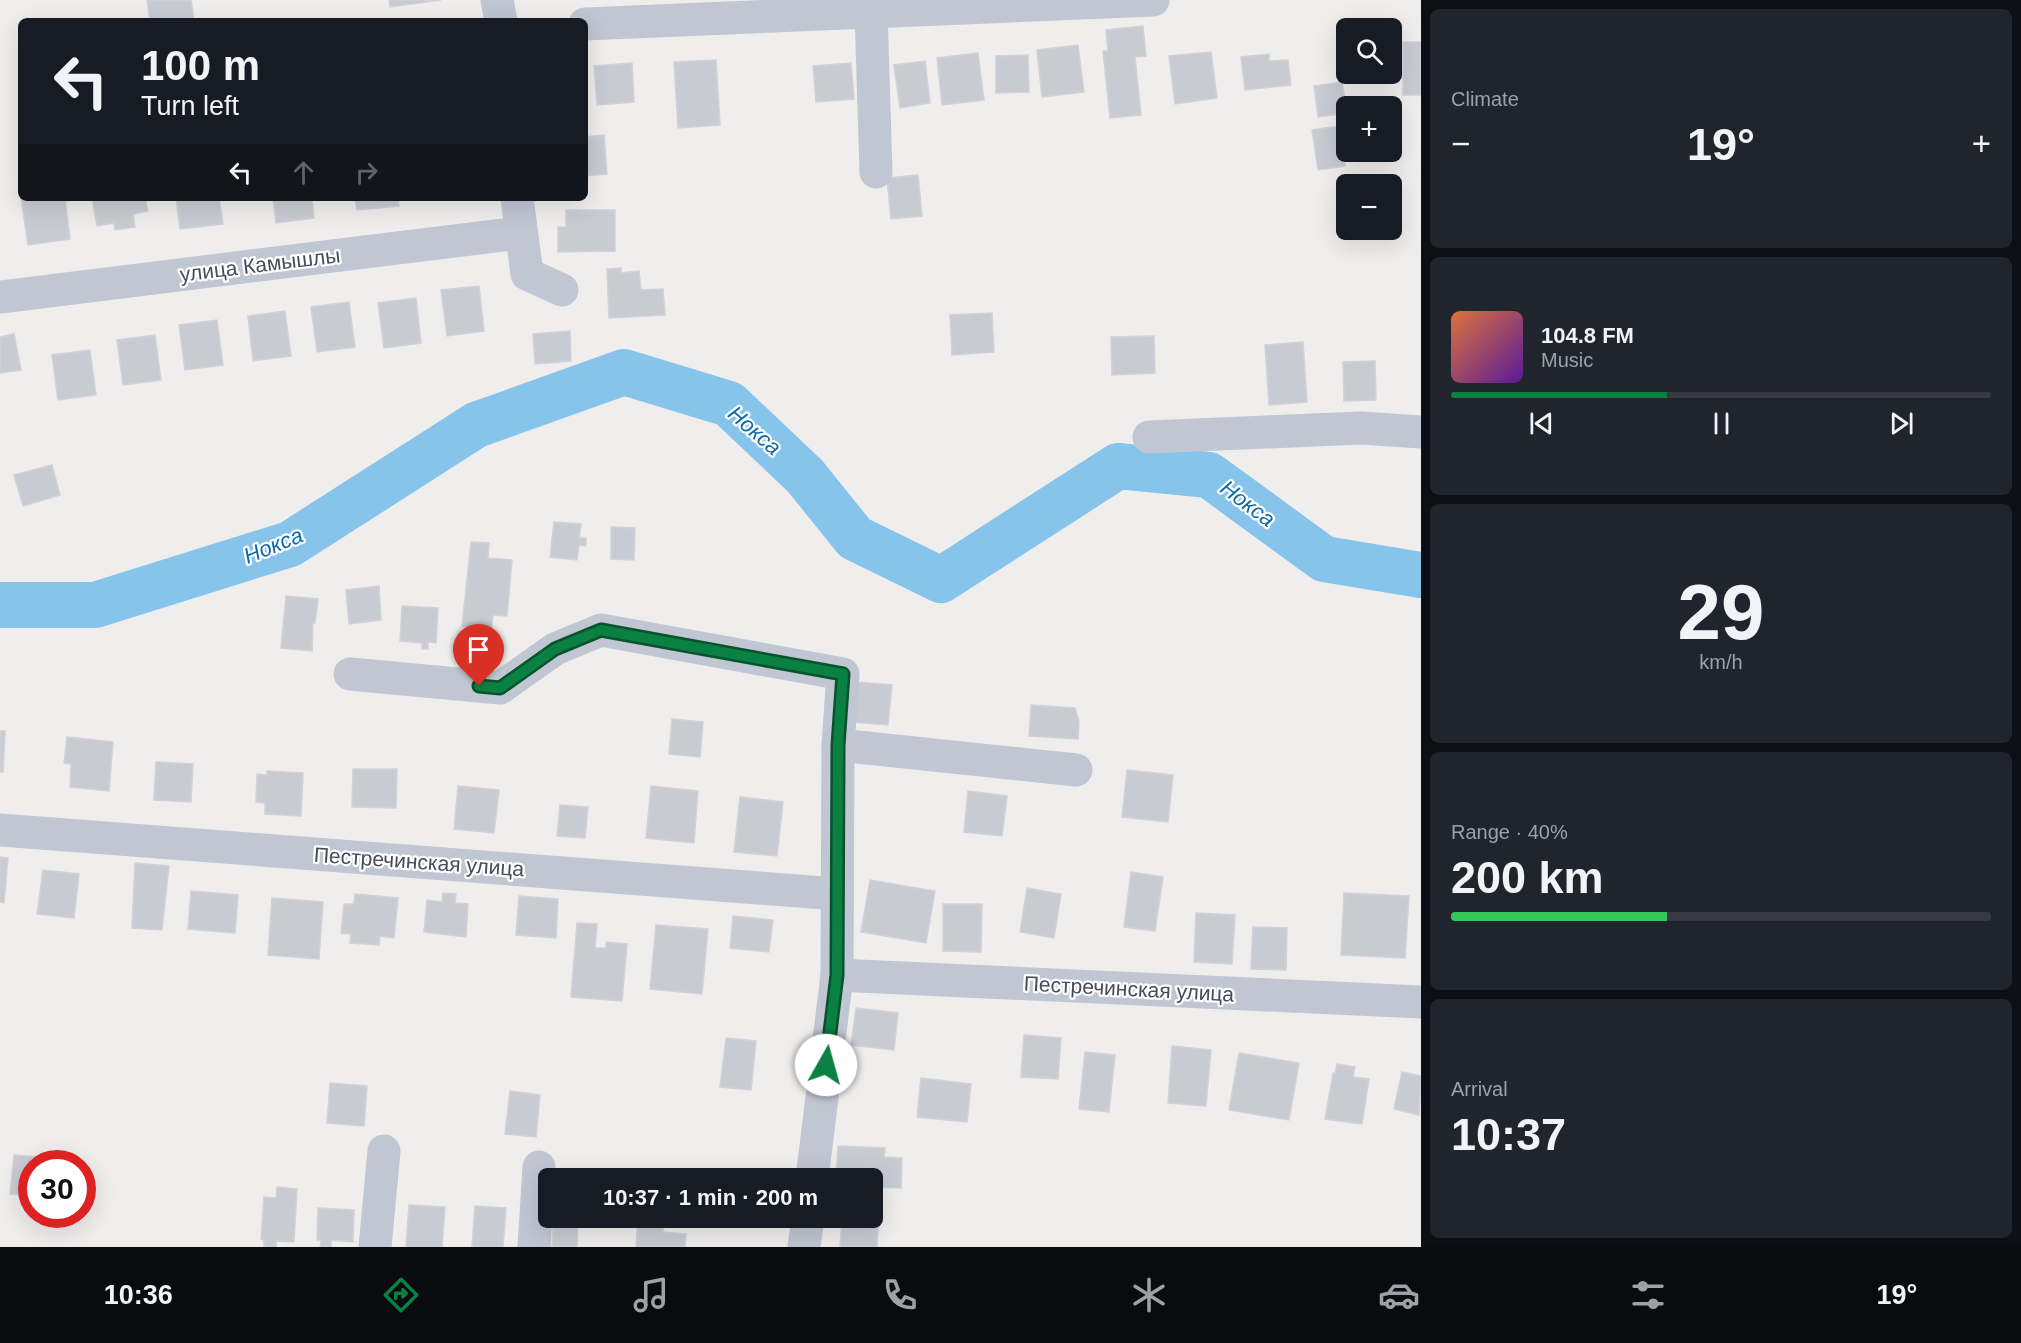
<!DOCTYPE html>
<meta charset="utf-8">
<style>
:root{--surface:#171b24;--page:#20242c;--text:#f1f3f6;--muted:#9ea1a6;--line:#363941;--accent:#0b8043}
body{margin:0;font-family:Arial,sans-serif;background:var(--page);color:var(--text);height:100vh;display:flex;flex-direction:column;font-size:22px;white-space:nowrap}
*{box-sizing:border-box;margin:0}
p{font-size:20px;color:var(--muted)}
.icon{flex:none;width:33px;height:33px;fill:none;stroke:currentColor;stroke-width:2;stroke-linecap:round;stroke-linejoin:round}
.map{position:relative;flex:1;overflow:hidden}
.side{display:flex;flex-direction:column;gap:9px;padding:9px;background:#0d0f14;width:600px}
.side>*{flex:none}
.banner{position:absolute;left:18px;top:18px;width:570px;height:183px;border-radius:9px;box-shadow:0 6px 24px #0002;background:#171b24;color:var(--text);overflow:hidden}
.controls{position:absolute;left:1336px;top:18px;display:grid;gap:12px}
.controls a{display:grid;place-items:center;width:66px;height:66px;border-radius:9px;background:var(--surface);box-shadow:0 6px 24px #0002;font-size:30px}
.speed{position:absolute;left:18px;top:1150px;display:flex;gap:12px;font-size:30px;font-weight:700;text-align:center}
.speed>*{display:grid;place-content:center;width:78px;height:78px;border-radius:50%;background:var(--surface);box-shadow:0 6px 24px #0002;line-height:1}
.speed .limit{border:9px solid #d22;background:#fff;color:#111}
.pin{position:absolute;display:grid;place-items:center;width:51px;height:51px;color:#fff;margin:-62px -26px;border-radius:50% 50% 50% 0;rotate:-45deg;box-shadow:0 0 6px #0007}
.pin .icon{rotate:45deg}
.me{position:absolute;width:66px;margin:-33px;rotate:7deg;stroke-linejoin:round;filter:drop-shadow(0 0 4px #0008)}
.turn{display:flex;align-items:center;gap:21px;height:126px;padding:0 24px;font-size:27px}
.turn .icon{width:78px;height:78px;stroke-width:2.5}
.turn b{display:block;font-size:42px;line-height:51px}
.lanes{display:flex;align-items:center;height:57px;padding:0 24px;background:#0003;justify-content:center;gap:30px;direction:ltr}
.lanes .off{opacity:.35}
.big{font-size:45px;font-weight:700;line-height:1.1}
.side .widget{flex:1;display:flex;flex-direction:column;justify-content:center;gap:9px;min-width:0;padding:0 21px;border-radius:9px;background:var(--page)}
.side .dial{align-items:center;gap:0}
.dial b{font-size:78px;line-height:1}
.song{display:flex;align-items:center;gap:18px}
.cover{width:72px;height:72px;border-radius:9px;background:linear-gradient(135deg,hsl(20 70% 55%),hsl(270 70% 35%))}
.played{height:6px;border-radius:3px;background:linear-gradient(90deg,var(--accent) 40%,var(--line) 40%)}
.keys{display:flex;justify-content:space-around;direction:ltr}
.heat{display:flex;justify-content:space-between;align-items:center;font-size:33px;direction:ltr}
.charge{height:9px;border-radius:4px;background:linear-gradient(90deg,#34c759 40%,var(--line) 0)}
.trip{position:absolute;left:538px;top:1168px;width:345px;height:60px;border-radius:9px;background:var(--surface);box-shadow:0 6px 24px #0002;font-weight:700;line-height:60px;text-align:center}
.tab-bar{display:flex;height:96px;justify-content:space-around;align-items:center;background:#090b0e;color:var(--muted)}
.tab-bar .icon{width:42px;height:42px}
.tab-bar .on{color:var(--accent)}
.tab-bar b{font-size:27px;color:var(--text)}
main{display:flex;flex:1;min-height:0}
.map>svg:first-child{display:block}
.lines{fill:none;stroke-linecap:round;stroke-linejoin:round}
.river{stroke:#86c4ec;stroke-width:46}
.building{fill:#c9cbd3;stroke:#d1d1d9;stroke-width:1.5}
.minor{stroke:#c0c6d2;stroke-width:33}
.route-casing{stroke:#07532c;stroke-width:15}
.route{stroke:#0b8043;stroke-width:10}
.labels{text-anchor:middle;stroke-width:4.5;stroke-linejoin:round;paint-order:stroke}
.street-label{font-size:21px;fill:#454c5a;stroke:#fff}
.water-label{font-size:22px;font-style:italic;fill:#0b6aa7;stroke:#fff}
</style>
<main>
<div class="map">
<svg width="1421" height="1247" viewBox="0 0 1421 1247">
<rect width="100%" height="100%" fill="#f0eded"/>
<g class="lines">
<polyline class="river" points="0,605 95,605 290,544 476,425 624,372 729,404 805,476 855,538 941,580 1118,466 1209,475 1324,559 1421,575"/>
</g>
<g class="building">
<polygon points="147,0 191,0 194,21 150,21"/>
<polygon points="389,0 441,0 390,7"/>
<polygon points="1143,26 1146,56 1135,57 1141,115 1110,118 1103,51 1108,51 1106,30"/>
<rect x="1403" y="42" width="18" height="53"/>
<polygon points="1078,45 1084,92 1042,97 1037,50"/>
<polygon points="1211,52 1217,98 1175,104 1169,56"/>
<polygon points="978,53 984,100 942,105 937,58"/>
<polygon points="1269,54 1269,61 1288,60 1291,85 1245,90 1241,57"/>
<polygon points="1028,55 1029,92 996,93 996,56"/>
<polygon points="716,60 720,125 678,128 674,62"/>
<polygon points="925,61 930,103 900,108 894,65"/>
<polygon points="632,63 634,102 597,105 594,66"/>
<polygon points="851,63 854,99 816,102 813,66"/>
<polygon points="1342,82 1347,113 1318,117 1314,86"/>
<polygon points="1339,126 1345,166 1318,170 1312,130"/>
<polygon points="604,135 607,174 585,176 585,137"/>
<polygon points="918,175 922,216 891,219 887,178"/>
<polygon points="21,198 65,198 70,239 28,245"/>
<polygon points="92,198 145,198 148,211 133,214 135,227 115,230 114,223 97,226"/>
<polygon points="176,198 219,198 223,224 180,229"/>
<polygon points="273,198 312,198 314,218 276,223"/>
<polygon points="355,198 398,198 399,206 357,210"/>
<polygon points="566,210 615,210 615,251 558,252 558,227 566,227"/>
<polygon points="621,268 621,273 639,271 641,290 663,289 665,315 609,318 607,269"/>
<polygon points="479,286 484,331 447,336 441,290"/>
<polygon points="416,298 421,343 384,348 378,303"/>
<polygon points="349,302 355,347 317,352 311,307"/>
<polygon points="285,311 291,356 253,361 248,316"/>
<polygon points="992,313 994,352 952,355 950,315"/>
<polygon points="217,320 223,365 185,370 179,325"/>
<polygon points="570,331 571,361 535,364 533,334"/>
<polygon points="14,334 21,370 0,373 0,337"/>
<polygon points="155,335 161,380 123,385 117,340"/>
<polygon points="1154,336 1155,373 1112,375 1111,337"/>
<polygon points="1303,342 1307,402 1269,405 1265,345"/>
<polygon points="90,350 96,395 58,400 52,355"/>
<polygon points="1375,361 1376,400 1344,401 1343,362"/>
<polygon points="52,465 60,495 23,506 14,475"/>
<polygon points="554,522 581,524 579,538 586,538 586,546 579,545 577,560 550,557"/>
<polygon points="611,527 635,528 634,560 611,559"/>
<polygon points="471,542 489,543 488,558 512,560 507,616 493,615 491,629 462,626"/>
<polygon points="379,586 381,620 349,624 346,590"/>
<polygon points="286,596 318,599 315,623 313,623 312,651 281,648"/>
<polygon points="402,606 438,608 436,643 428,642 428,649 422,649 422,643 400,641"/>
<polygon points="856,682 892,685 888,725 852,722"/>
<polygon points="1031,705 1075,708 1079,721 1078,739 1029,736"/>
<polygon points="672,719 703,722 700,757 669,754"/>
<polygon points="0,731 5,731 3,772 0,772"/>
<polygon points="67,737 113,742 109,791 70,787 71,764 64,763"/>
<polygon points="156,762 193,764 191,802 154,800"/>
<polygon points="353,769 397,769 396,808 352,807"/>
<polygon points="1127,770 1173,775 1168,822 1122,817"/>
<polygon points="267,771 303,773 301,816 265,814 265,803 256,802 257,774 267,775"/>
<polygon points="458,786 499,790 494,833 454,829"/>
<polygon points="651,786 698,791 694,843 646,838"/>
<polygon points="968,791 1007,796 1002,836 964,832"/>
<polygon points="740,797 783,802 777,856 734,852"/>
<polygon points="560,805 588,807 585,838 557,836"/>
<polygon points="0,857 8,858 4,903 0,902"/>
<polygon points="135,863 169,866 162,930 132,928"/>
<polygon points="43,870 79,874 74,918 37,914"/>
<polygon points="1131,872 1163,877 1155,931 1124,927"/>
<polygon points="870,880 935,891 926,943 861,932"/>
<polygon points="1027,888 1061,894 1054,938 1020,932"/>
<polygon points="191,891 238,895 235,933 188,929"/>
<polygon points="443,893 456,894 455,903 468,904 466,937 424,932 427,900 442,902"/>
<polygon points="1344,893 1409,896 1405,958 1341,955"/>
<polygon points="355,894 398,898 394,938 380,936 379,945 350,943 351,934 341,933 344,904 354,904"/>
<polygon points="519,896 558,899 556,938 516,935"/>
<polygon points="272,898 323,902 319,959 268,955"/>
<polygon points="943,904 982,904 981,952 943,951"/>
<polygon points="1196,913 1235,915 1232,964 1194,962"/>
<polygon points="733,916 773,920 769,952 730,948"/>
<polygon points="577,923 597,924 595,948 606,948 606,942 627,944 622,1001 571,997"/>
<polygon points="656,925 708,929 702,994 650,989"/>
<polygon points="1253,927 1287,928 1286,970 1251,969"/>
<polygon points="856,1008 898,1013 894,1050 851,1045"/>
<polygon points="1024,1035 1061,1038 1058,1079 1021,1077"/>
<polygon points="726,1038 756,1041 751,1090 720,1087"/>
<polygon points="1172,1046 1211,1050 1206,1106 1168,1103"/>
<polygon points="1085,1052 1115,1055 1109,1112 1079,1109"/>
<polygon points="1239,1053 1299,1063 1289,1120 1229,1110"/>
<polygon points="1337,1064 1355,1067 1353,1077 1369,1079 1362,1124 1325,1119 1333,1073 1335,1074"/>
<polygon points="1402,1072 1421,1076 1419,1115 1394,1109"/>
<polygon points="921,1078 971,1084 967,1122 917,1117"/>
<polygon points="330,1083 367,1086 364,1126 327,1123"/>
<polygon points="510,1091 540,1095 536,1137 505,1134"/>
<polygon points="838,1146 885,1148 884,1157 902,1158 901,1188 873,1187 873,1179 836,1179"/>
<polygon points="14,1155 58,1159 57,1164 32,1164 32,1196 10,1194"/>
<polygon points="277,1187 297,1189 294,1242 276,1241 276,1247 264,1247 264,1240 261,1239 264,1197 276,1198"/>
<polygon points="409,1205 445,1207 442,1247 406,1247"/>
<polygon points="475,1206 506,1208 503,1247 472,1247"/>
<polygon points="318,1208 354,1210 353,1242 331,1240 331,1247 320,1247 321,1240 317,1240"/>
<polygon points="873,1215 879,1216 877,1247 840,1247 842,1218 873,1218"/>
<polygon points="553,1218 578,1218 577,1247 552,1247"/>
<polygon points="638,1218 664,1219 663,1232 686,1234 685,1247 636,1247"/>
</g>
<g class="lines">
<g class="minor">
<polyline points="497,0 501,21"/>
<polyline points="871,11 876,172"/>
<polyline points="585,24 1153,0"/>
<polyline points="517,198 527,274 562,290"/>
<polyline points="0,297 520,233"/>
<polyline points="1149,437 1361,428 1421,432"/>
<polyline points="350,674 500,688 555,649 601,630 843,674 838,745 837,975 812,1179"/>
<polyline points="838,745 1076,770"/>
<polyline points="0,830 837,894"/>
<polyline points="837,975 1421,1002"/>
<polyline points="375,1247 384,1151"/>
<polyline points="534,1247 539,1167"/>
<polyline points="804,1247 808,1218"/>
</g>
</g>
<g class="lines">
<defs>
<polyline id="route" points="479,686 500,688 555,649 601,630 843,674 838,745 837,975 826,1065"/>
</defs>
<use href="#route" class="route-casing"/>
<use href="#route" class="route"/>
</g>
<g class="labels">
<g class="street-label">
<text transform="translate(260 265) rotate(-7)" y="7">улица Камышлы</text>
<text transform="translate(419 862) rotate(4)" y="7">Пестречинская улица</text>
<text transform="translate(1129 989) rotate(3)" y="7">Пестречинская улица</text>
</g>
<g class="water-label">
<text transform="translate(755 430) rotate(41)" y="8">Нокса</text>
<text transform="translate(1248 503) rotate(37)" y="8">Нокса</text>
<text transform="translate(273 545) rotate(-22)" y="8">Нокса</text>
</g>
</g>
</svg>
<div class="controls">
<a><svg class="icon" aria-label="search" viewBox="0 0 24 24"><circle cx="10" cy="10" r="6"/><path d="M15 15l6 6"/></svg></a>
<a>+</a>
<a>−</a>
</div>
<div class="speed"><div class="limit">30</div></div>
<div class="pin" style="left:479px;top:686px;background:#d93025"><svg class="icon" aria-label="arrive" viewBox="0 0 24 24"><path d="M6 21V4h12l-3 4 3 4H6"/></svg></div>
<svg class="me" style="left:826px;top:1065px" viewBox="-20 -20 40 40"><circle r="19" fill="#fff"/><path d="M0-13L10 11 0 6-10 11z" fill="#0b8043"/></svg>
<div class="trip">10:37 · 1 min · 200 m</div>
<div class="banner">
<div class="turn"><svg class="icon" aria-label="left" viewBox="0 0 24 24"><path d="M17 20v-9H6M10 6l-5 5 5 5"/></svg><div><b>100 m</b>Turn left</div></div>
<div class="lanes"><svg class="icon" aria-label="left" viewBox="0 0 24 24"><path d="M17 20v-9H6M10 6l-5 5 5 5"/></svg><svg class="icon off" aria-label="ahead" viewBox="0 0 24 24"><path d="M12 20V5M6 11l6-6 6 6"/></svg><svg class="icon off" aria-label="right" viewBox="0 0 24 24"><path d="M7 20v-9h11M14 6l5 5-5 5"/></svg></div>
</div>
</div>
<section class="side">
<div class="widget"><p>Climate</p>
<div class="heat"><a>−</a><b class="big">19°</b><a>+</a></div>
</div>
<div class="widget">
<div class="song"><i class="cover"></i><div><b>104.8 FM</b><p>Music</p></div></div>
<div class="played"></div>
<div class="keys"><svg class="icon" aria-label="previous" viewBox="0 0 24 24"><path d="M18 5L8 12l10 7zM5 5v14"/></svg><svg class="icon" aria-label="pause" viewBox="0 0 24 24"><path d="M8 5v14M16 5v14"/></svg><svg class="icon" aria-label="next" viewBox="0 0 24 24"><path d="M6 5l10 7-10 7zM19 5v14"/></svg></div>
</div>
<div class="widget dial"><b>29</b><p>km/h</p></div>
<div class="widget"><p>Range · 40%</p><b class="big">200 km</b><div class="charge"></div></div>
<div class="widget"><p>Arrival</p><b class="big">10:37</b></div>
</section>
</main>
<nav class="tab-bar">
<b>10:36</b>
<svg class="icon on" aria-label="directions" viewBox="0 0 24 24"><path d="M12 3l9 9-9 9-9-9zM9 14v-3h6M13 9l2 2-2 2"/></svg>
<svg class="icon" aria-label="music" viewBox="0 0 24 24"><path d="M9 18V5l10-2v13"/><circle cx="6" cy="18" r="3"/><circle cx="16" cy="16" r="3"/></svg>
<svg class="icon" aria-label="phone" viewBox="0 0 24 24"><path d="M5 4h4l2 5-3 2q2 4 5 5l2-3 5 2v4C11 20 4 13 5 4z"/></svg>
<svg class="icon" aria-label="climate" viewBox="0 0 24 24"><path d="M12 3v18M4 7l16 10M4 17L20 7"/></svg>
<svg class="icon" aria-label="car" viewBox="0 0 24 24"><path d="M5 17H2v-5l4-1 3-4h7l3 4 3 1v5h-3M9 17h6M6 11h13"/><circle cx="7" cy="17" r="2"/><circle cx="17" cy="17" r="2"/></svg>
<svg class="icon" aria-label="filters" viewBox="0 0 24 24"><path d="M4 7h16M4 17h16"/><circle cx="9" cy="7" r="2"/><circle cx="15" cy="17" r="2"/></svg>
<b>19°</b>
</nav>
